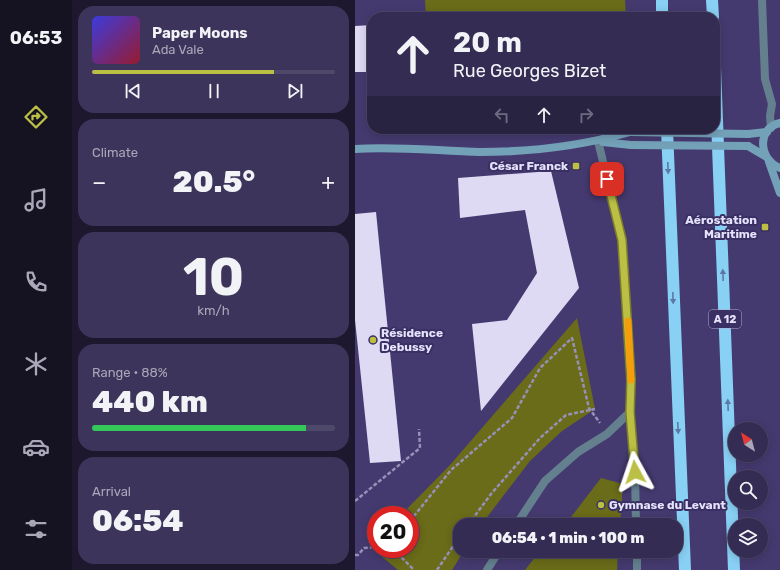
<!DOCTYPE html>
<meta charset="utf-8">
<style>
:root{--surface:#342c53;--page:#3c345a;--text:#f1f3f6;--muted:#a9a7b8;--line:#4e486a;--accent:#bbc044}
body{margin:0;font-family:Rubik,sans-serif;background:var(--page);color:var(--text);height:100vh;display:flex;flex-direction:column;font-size:15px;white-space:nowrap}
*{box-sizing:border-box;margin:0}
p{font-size:13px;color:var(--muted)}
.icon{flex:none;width:22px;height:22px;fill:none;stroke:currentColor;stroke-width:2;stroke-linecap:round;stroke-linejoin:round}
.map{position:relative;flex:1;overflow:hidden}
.panel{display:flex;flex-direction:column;gap:6px;padding:6px;background:#1d182e;width:283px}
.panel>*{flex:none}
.top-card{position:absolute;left:12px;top:12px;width:353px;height:122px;border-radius:16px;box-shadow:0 2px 10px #0003,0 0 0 1px var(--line);background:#342c53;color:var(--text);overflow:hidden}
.needle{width:26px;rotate:324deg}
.tools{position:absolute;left:373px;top:422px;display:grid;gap:8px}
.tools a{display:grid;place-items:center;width:40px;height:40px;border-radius:50%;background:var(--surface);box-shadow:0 2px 10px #0003,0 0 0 1px var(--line);font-size:20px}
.speed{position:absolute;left:12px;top:506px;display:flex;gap:8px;font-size:20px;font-weight:700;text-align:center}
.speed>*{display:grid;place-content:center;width:52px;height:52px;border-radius:50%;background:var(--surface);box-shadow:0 2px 10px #0003,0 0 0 1px var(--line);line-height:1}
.speed .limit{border:6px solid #d22;background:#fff;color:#111}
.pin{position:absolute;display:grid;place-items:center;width:34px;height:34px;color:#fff;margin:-17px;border-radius:8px;box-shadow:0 2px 6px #0006}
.me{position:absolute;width:44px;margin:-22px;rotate:355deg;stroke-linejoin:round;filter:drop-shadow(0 0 3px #0008)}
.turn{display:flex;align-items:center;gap:14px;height:84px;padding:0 20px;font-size:18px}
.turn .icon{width:52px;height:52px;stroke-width:2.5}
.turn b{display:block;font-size:28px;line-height:34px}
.lanes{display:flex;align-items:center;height:38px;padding:0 20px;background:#0003;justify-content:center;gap:20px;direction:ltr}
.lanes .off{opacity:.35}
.big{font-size:30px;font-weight:800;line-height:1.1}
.panel .card{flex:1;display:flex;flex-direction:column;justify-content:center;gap:6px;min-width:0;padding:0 14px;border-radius:16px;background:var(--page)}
.panel .dial{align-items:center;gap:0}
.dial b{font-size:52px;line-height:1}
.song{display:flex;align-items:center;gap:12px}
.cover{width:48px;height:48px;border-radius:6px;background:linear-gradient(135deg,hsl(240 70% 55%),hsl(350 70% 35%))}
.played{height:4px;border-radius:2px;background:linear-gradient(90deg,var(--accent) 75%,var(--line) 75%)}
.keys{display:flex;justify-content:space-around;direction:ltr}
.heat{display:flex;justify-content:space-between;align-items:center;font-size:22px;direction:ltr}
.charge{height:6px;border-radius:3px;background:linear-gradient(90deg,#34c759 88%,var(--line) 0)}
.trip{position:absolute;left:98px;top:518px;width:230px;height:40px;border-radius:16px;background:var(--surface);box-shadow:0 2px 10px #0003,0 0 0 1px var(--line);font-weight:800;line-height:40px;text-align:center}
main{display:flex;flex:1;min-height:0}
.menu{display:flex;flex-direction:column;width:72px;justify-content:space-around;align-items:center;background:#151221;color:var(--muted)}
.menu .icon{width:28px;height:28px}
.menu .on{color:var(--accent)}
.menu b{font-size:18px;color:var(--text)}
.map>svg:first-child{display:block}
.green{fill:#6a6c19}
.building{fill:#dedaf4}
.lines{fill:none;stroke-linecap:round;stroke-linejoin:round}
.path{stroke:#9790b7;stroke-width:2.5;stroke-dasharray:4 2;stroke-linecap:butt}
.lane{stroke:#64808f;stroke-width:8}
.street{stroke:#64808f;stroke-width:8}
.secondary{stroke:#73a1b8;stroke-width:8}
.highway{stroke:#88d0f4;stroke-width:12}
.secondary-bridge{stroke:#73a1b8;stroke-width:8}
.oneway{fill:#5e78a5}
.route-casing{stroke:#7a7d2c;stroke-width:10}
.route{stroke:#bbc044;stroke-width:7}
.slow{stroke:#f59e0b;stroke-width:7}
.poi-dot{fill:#bbc044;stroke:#3b3064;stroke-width:1.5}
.labels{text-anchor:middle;stroke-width:4;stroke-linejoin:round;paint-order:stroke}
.shield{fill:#3b3064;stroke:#b3adcf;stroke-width:1}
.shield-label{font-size:11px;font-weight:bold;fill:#e6e3fd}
.poi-label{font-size:12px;font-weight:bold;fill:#e6e3fd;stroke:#3b3064;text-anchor:end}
</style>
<main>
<nav class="menu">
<b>06:53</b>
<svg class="icon on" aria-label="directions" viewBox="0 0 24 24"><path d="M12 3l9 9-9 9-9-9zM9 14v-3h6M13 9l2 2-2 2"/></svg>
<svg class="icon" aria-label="music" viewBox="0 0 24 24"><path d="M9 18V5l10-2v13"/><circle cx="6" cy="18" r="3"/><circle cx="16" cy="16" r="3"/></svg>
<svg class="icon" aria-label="phone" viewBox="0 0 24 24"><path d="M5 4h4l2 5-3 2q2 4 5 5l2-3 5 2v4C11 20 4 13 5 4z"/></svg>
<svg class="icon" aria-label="climate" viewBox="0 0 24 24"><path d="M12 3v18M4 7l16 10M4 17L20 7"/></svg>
<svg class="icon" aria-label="car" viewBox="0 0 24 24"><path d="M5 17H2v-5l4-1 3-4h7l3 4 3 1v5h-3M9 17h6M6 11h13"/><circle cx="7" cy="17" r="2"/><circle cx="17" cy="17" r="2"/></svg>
<svg class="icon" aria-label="filters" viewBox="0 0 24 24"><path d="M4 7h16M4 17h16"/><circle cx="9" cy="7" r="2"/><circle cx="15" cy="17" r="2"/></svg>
</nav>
<section class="panel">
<div class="card">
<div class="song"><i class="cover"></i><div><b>Paper Moons</b><p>Ada Vale</p></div></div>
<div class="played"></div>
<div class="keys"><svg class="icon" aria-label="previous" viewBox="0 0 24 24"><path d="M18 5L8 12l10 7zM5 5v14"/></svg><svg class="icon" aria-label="pause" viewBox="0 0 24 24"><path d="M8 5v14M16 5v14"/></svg><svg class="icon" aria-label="next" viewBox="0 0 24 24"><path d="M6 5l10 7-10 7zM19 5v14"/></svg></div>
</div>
<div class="card"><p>Climate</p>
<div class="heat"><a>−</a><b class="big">20.5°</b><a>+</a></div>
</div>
<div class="card dial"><b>10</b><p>km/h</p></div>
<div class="card"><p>Range · 88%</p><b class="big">440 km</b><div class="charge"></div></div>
<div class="card"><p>Arrival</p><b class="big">06:54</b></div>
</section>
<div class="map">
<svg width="425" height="570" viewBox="0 0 425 570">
<rect width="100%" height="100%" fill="#453a6f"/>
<g class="green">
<polygon points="70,0 270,0 271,17 71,17"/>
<polygon points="222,318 240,409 207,431 175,461 126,525 105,525 105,551 109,551 97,570 43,570 15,547 21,540 21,549 55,549 55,515 46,515 95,465"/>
<polygon points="246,478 268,484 265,525 210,525"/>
<polygon points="185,551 263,551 262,570 170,570"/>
</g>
<g class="building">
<polygon points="17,25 17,72 0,72 0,26"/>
<polygon points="196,171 224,288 126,411 117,324 152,320 182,273 170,210 105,218 103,178"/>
<polygon points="21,212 46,461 15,463 0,320 0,214"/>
</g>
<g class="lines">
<g class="path">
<polyline points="0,501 65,448 64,429"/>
<polyline points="55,521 96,470 157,418 185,368 217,338 234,408 245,423"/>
<polyline points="113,525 136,494 185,438 211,415 240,409"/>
<polyline points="38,549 59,570"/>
<polyline points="0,555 3,555 9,548 21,547"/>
<polyline points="82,570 105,536"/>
</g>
<g class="lane">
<polyline points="275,412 280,472 281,525"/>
<polyline points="282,551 282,570"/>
</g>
<g class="street">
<polyline points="407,0 410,79 417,104 415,116 416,128"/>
<polyline points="161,525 190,481 223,452 252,434 275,412 276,380 267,240 243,141"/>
<polyline points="132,570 144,551"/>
</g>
<g class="secondary">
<path d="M425,123C400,129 405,161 425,168"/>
<polyline points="393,134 412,132"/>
<polyline points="248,142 276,145"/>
<polyline points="393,146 410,156"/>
<path d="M0,149C42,146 83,151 125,152C175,152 226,146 275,132"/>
<polyline points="414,162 425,193"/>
</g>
<g class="highway">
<polyline points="307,0 307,17"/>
<polyline points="357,0 358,17"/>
<polyline points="360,67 379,570"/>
<polyline points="312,129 330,570"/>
</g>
<g class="secondary-bridge">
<polyline points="275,132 393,134"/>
<polyline points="276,145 393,146"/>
</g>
</g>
<defs><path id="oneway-solid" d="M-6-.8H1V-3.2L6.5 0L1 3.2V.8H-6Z"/></defs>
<g class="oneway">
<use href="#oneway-solid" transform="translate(313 168) rotate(88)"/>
<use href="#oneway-solid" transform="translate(368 275) rotate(-92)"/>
<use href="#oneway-solid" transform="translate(318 298) rotate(88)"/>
<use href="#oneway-solid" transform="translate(373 405) rotate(-92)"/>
<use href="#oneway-solid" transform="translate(323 428) rotate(87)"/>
</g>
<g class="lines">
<defs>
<polyline id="route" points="252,179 267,240 276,380 275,412 280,472"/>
</defs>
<use href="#route" class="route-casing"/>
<use href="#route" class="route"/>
<polyline class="slow" points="273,321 276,380"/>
</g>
<g class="poi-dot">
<rect x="217" y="162" width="8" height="8" rx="2"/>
<rect x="406" y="223" width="8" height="8" rx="2"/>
<circle cx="18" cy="340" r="4"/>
<circle cx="246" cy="505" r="4"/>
</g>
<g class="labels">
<rect class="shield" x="354" y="310" width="32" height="18" rx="3"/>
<g class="shield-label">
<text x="370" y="323">A 12</text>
</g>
<g class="poi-label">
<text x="213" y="170">César Franck</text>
<text x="402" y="224">Aérostation<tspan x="402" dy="14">Maritime</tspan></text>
<text x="26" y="337" text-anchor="start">Résidence<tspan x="26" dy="14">Debussy</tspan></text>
<text x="254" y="509" text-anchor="start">Gymnase du Levant</text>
</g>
</g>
</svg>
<div class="tools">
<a><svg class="needle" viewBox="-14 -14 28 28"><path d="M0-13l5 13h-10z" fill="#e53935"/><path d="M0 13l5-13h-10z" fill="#a9a7b8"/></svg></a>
<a><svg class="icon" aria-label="search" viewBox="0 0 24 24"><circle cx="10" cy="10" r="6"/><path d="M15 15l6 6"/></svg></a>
<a><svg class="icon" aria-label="layers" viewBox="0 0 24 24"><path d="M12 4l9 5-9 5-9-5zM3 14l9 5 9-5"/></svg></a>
</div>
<div class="speed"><div class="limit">20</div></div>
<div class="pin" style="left:252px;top:179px;background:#d93025"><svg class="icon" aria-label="arrive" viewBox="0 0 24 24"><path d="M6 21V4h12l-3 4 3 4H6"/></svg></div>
<svg class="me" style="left:280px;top:472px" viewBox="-20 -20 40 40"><path d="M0-17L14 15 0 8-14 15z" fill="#bbc044" stroke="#fff" stroke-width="4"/></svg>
<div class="trip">06:54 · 1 min · 100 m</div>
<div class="top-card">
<div class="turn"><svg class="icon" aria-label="ahead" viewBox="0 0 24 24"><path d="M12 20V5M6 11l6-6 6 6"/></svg><div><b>20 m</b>Rue Georges Bizet</div></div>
<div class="lanes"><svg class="icon off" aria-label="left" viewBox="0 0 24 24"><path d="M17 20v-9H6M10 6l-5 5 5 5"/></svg><svg class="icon" aria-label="ahead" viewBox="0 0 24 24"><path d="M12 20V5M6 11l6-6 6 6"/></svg><svg class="icon off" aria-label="right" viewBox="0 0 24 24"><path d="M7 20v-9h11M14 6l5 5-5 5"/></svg></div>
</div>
</div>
</main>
